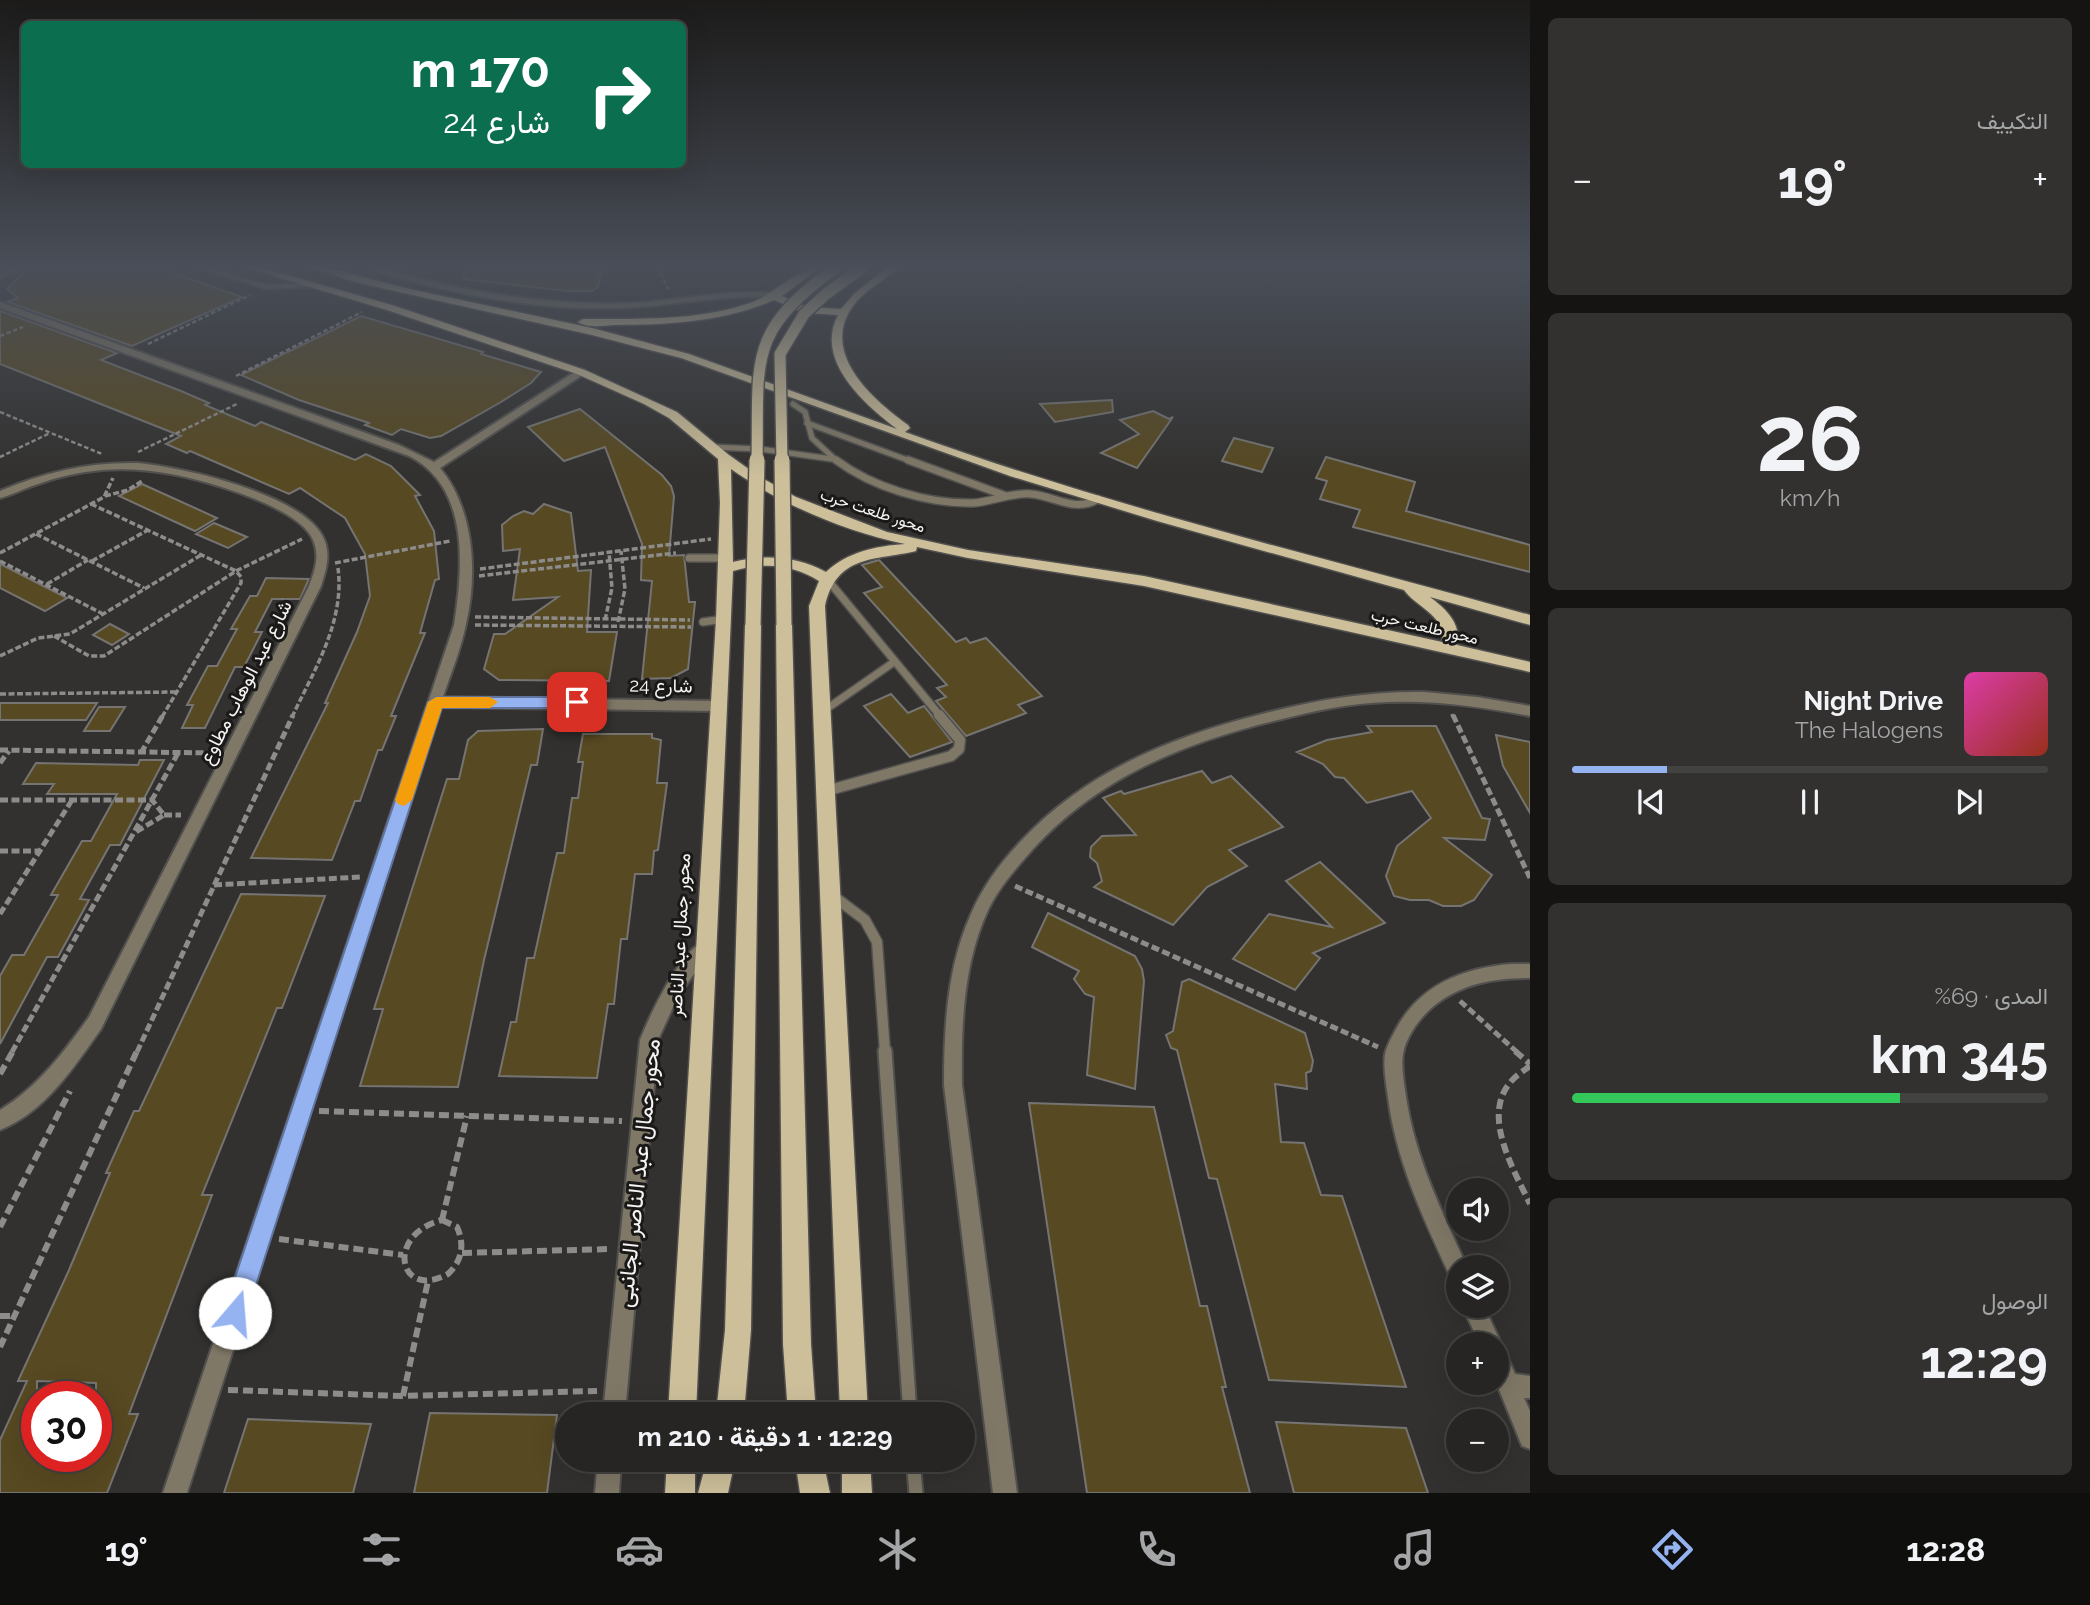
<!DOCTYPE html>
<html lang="ar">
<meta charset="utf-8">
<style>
:root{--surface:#262523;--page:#323130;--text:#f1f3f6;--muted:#a4a5a6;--line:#424241;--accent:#95b2f1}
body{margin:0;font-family:Raleway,Vazirmatn,sans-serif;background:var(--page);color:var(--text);direction:rtl;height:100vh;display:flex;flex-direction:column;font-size:26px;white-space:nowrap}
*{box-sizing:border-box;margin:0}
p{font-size:23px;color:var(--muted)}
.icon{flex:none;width:38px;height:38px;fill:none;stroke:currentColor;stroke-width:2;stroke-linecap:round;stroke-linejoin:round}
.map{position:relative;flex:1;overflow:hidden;direction:ltr}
.details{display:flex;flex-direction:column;gap:18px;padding:18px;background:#151413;width:560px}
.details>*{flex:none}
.banner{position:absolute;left:21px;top:21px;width:665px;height:147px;border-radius:10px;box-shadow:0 7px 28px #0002,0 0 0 2px var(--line);direction:rtl;background:#0b6e4f;color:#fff;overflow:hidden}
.tools{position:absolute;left:1446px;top:1178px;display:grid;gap:14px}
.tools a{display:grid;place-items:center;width:63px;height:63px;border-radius:50%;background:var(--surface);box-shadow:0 7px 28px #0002,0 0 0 2px var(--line);font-size:35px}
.speed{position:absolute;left:21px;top:1381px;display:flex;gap:14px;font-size:35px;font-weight:700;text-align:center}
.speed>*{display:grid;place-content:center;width:91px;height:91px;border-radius:50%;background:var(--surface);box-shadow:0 7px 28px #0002,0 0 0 2px var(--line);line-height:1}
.speed .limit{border:10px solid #d22;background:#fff;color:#111}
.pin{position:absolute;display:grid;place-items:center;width:60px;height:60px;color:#fff;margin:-30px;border-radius:14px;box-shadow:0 4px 10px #0006}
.me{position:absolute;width:77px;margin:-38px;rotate:18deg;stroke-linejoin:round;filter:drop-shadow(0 0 5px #0008)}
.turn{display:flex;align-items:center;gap:24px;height:147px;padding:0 21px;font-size:32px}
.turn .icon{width:91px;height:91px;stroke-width:2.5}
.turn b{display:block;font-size:49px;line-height:60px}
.big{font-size:52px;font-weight:700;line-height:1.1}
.details .widget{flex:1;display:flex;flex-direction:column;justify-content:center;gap:10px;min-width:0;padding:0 24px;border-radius:10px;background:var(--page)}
.details .dial{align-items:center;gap:0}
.dial b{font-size:91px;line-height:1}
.song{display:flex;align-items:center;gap:21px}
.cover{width:84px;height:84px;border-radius:10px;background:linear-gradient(135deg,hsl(320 70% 55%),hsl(10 70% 35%))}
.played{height:7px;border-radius:4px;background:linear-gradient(90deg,var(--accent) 20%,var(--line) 20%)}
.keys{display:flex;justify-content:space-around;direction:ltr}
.heat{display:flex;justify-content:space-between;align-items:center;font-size:38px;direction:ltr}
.charge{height:10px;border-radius:5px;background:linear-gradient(90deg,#34c759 69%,var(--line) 0)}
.trip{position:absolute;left:555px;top:1402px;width:420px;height:70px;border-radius:35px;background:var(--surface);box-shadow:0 7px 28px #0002,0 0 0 2px var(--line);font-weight:700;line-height:70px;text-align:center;direction:rtl}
.tab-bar{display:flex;height:112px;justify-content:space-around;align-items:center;background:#0f0f0e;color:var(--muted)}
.tab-bar .icon{width:49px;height:49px}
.tab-bar .selected{color:var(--accent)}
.tab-bar b{font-size:32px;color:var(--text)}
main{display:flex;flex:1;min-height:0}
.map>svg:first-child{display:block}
.building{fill:#574921;stroke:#757472;stroke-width:2;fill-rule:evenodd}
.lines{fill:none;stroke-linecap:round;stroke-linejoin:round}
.service-far3-casing{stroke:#51504e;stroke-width:8}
.service-far2-casing{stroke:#51504e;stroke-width:10}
.service-far1-casing{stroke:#51504e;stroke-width:13}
.service-casing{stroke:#51504e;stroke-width:17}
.minor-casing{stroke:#51504e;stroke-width:4}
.tertiary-casing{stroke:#51504e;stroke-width:4}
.primary-casing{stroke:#51504e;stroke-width:3}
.path-far3{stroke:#8d8c8b;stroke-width:2.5;stroke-dasharray:4.5 2.5;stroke-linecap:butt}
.path-far2{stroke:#8d8c8b;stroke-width:3.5;stroke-dasharray:6 2.5;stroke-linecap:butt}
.path-far1{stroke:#8d8c8b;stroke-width:5;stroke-dasharray:8 3.5;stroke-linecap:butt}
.path{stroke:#8d8c8b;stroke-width:6;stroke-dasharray:10 5;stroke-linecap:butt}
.service-far3{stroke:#7f7867;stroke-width:5}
.service-far2{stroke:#7f7867;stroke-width:7}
.service-far1{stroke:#7f7867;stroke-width:10}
.service{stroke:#7f7867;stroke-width:13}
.minor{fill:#7f7867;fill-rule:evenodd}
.tertiary{fill:#7f7867;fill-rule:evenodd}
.primary{fill:#ccbf9a;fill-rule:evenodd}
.primary-bridge-far1-casing{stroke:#51504e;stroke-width:14;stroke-linecap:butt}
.primary-bridge-casing{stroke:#51504e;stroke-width:18;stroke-linecap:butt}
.primary-bridge-far1{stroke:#ccbf9a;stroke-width:11}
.primary-bridge{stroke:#ccbf9a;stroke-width:15}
.route{fill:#95b2f1;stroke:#61749d;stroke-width:2}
.slow{fill:#f59e0b}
.labels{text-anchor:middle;stroke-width:6;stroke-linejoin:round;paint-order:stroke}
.far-street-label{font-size:16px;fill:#f5f4f3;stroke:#1a1918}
.street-label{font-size:19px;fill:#f5f4f3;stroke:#1a1918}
.near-street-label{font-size:23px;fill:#f5f4f3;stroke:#1a1918}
</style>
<main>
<section class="details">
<div class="widget"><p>التكييف</p>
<div class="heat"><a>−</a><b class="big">19°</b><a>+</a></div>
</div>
<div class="widget dial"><b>26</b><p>km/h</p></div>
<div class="widget">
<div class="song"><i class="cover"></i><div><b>Night Drive</b><p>The Halogens</p></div></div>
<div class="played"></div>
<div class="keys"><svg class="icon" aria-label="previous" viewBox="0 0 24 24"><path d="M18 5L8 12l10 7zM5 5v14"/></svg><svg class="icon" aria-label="pause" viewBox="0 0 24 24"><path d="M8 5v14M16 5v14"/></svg><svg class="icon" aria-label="next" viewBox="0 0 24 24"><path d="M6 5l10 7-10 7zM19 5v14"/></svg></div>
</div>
<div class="widget"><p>المدى · 69%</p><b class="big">345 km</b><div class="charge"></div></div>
<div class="widget"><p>الوصول</p><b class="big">12:29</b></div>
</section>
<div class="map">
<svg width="1530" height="1493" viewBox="0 0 1530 1493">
<rect width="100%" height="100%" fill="#32312f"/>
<g class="building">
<polygon points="30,267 156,267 242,297 132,346 7,302 18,298 7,289"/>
<polygon points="465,267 602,267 598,287 592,291 566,291 464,279"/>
<polygon points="0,311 117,353 101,360 181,391 209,403 205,405 255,426 261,422 355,460 366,454 391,466 420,495 415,496 434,531 439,579 435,580 420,633 425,633 391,716 396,716 382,750 378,750 360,801 355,801 332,860 251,858 328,703 325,703 357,632 370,596 365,554 345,518 300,488 289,494 190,451 187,453 166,444 181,436 0,364"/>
<polygon points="361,316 483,352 481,354 541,372 531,383 501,402 441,436 430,438 401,429 392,435 365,425 369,423 299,400 241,375"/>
<polygon points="1112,400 1113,412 1055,422 1040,404"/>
<polygon points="580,409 662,475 671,486 674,496 669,556 684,555 689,602 695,602 688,669 671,678 642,679 652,581 641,580 642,544 605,447 564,461 528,427"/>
<polygon points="1153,411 1169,419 1173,417 1137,468 1101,453 1139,434 1120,420"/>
<polygon points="1234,438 1273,448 1262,472 1222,461"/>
<polygon points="1326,457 1415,482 1406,511 1530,545 1530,572 1353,527 1360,510 1320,499 1327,481 1316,478"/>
<polygon points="142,484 217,518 195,531 119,496"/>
<polygon points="544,504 571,513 578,571 591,570 587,632 617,632 609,681 499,680 484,669 494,634 505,634 558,597 513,600 520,549 503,551 502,525 513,516 524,511 533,514"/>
<polygon points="214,523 247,537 228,548 196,534"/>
<polygon points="879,560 956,642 966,638 970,643 986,638 1042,696 1018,705 1026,713 966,736 936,701 946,697 937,688 947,685 864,593 882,587 862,565"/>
<polygon points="0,564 67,598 45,611 0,588"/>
<polygon points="266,578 309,579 300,599 272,599 255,632 262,632 244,667 235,667 205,728 182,728 193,705 187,705 208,666 217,666 237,629 231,629 250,596 257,596"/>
<polygon points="110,624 129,634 112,645 93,635"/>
<polygon points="891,694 908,713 924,706 952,742 910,757 864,706"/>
<polygon points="0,703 97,703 86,720 0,720"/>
<polygon points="99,707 125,707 110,731 84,731"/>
<polygon points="1367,726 1436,726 1482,818 1490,819 1485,840 1444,838 1492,875 1474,900 1461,906 1443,906 1429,900 1410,900 1394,896 1386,876 1397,846 1431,818 1412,791 1367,803 1344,778 1335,777 1323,764 1297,752 1327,740 1372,732"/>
<polygon points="543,729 537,765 531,765 484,960 458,1087 360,1086 383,1009 374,1009 447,779 459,779 468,740 478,731"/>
<polygon points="583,734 652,734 652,738 661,740 657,783 667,783 658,850 654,851 652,874 635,874 627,939 621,939 614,1004 608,1004 597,1078 499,1076 511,1022 516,1022 527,958 534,958 557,853 564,853 572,798 578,798 583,762 578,762"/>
<polygon points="1496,735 1530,742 1530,813 1503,766"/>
<polygon points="140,760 164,760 120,845 110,845 80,899 89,900 58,957 47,957 0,1044 0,976 12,955 24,955 58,895 51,895 82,841 91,841 117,794 47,794 54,784 23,784 36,763 138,765"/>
<polygon points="1202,771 1212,783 1231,776 1283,827 1229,850 1247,866 1207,887 1173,925 1094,887 1102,881 1097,863 1090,857 1091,847 1102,836 1136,835 1103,798 1121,791 1124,794"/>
<polygon points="1320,862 1385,923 1313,953 1320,958 1295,990 1233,959 1269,914 1332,927 1286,881"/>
<path d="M241,894L325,896L282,1008H277L202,1195H212L129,1414H138L107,1493H0V1440L27,1381H18L69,1270L110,1173H106L134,1111H139ZM37,1381L96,1383V1456H37Z"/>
<polygon points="1048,913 1135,956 1142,969 1144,981 1135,1089 1087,1075 1094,997 1085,994 1074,979 1079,971 1032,947"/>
<polygon points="1189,979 1305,1033 1313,1061 1311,1071 1306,1073 1307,1089 1275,1084 1281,1142 1304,1143 1321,1195 1342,1196 1406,1387 1269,1380 1217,1179 1209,1178 1177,1050 1171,1048 1166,1035 1173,1031 1182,982"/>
<polygon points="1029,1103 1154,1107 1200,1306 1207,1306 1226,1387 1222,1387 1250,1493 1087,1493"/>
<polygon points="430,1413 557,1415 547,1493 414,1493"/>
<polygon points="248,1419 371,1424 353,1493 224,1493"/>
<polygon points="1276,1422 1406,1428 1428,1493 1294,1493"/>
</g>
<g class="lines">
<defs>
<g id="service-far3">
<polyline points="793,404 805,412 812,438 838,462"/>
<polyline points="807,423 913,462"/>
<polyline points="712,447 760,449 832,459"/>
</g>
<g id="service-far2">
<path d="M836,460C872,487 927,504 973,503C992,502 1011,492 1031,494C1055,496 1075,513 1098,499"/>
<polyline points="908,460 1006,496"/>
<polyline points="689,558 725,558"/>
<polyline points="827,579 941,717"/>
<polyline points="703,622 724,619"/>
<polyline points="822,712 894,662"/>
</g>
<g id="service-far1">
<polyline points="826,791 951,756 959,749 960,740 939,715"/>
<polyline points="832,895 865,920 877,942 885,1052"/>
</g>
<g id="service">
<polyline points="885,1051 910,1414"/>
<polyline points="913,1460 916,1493"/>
</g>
<g id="minor">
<polygon points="16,267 28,267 0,278 0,273"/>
<polygon points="195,267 208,267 267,285 307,283 311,285 307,287 267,289"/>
<path d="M0,302L399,445L434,462L578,370H584V374L440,468C474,509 478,573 466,624C461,649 451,673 443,697L717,701L724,706L717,711L440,707L187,1493H163L454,625C463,568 470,487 409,456L0,308Z"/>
<path d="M137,463C182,467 304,494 324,539C331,555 326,570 321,586L101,1029C74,1067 45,1112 0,1130V1110C38,1087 63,1053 89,1017L309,586C315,570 320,556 313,540C300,507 205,480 171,474C149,470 125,468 102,470C79,472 57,477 35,485C23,489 12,495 0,498V491C44,472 89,462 137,463Z"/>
<path d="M1424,692L1477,697L1530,706V716C1483,707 1436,700 1388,702C1350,703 1314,711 1278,720C1185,742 1099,777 1033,849C1017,867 1000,886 989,908C963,962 961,1026 962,1085L1017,1493H993L944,1085C944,1027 947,967 971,914C983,886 1001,862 1022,840C1087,771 1171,737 1262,714C1315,700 1368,691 1424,692Z"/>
<path d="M705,941L711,943L713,948L678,996L658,1040L625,1414H603L640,1040C650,1015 680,950 705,941Z"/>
<path d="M1511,964H1530V978C1495,978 1463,983 1435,1005C1421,1016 1406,1036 1403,1054C1401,1067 1404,1083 1406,1097C1415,1158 1442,1211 1467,1267H1458V1281L1451,1278C1424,1220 1396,1161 1388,1097C1386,1083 1383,1067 1385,1054C1387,1045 1392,1037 1396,1029C1420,985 1462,968 1511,964Z"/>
<polygon points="1462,1306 1484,1306 1515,1374 1530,1376 1530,1398 1524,1398 1530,1411 1530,1449 1522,1446 1496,1382 1496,1344 1480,1344"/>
<polygon points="598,1460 621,1460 619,1493 595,1493"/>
</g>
<path id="tertiary" d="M367,267H380C462,292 547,306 633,303C681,300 727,289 776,293L780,295L776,297C729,294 684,304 637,307C563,312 489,301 418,283C402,279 382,275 367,267Z"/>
<g id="primary">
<path d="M243,267H260L395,306L585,370L677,412L729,455L760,477L796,497L887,532L968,550L1144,576L1442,642C1445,614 1417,608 1404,590L1157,521L1010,476L681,358L592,335L359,283L308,267H325L405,288L592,328L689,354L897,429C864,404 814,360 838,315L805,313L774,300C724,322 668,325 614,325C603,326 586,328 578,322L583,319C638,319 697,321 750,303C773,295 799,267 821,267L782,296L807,307L841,309L855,293L888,267H899C885,281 864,290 853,306C819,353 873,400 908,425L910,428L905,432C1108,506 1321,557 1530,615V625L1430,597C1446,609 1462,624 1457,645L1530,662V672L1144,586L968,558L917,547L916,551C874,561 837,554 825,606L868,1414H840L809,606L819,581C792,564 763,562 733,571L696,1414H668L716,619L720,503L718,459L669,418L644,404L577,374L387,310ZM731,469C782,505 844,531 905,544C876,546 847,552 826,572C797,556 764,554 733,562Z"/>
<polygon points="753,620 761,625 751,1330 744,1414 716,1414 725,1330 745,625"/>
<polygon points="784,620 792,625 811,1344 816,1414 788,1414 783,1344 776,625"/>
<polygon points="667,1460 695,1460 695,1493 665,1493"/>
<polygon points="707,1460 735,1460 728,1493 698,1493"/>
<polygon points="795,1460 823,1460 830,1493 800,1493"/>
<polygon points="842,1460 870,1460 872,1493 842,1493"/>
</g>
</defs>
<use href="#service-far3" class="service-far3-casing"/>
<use href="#service-far2" class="service-far2-casing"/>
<use href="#service-far1" class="service-far1-casing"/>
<use href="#service" class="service-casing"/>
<use href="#minor" class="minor-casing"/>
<use href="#tertiary" class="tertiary-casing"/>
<use href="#primary" class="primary-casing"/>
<g class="path-far3">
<polyline points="657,267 669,290"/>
<polyline points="0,336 23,327"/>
<polyline points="148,344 250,295"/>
<polyline points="236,376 362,312"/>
<polyline points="0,412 102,454"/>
<polyline points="138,452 237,404"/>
<polyline points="0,457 50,433"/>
</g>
<g class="path-far2">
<polyline points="105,496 128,490 142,481"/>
<polyline points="91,504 236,571 241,577 241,583 162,717"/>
<polyline points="36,534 144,588"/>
<polyline points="0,553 104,497 113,478"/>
<polyline points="0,561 103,614"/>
<polyline points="92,561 148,530"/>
<polyline points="335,563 450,541"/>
<polyline points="480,569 711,539"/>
<polyline points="479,576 676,553"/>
<polyline points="47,584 88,560"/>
<polyline points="475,617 690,620"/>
<polyline points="605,620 612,588 609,552"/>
<polyline points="618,622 625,589 621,551"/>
<polyline points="475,625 691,627"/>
<polyline points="54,636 89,656 104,656 236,571 302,539"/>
<polyline points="0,656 38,638 70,634 201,555"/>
<polyline points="0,694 176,692"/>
<polyline points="1452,714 1453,717"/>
<path d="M292,717C314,670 345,622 338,568"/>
</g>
<g class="path-far1">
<polyline points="1453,715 1530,878"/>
<polyline points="0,750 213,753"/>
<polyline points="141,753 163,715"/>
<polyline points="0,763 9,751"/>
<polyline points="0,800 152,800 164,815 134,833"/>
<polyline points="164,815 181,815"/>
<polyline points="0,851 40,851"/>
<polyline points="214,885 360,877"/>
<polyline points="1015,886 1378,1047"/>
<polyline points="0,914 72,800"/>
<polyline points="1460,1001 1517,1052"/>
<polyline points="12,1052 178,753"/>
<polyline points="137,1052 293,715"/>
</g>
<g class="path">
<polyline points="1515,1051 1530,1064"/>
<path d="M1530,1066C1523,1071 1514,1077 1509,1084C1482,1118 1515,1172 1530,1204"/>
<polyline points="0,1074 13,1051"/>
<polyline points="319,1111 622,1121"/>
<path d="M442,1220L457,1227C465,1245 462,1261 448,1274C399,1301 384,1235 442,1220Z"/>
<polyline points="442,1220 467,1116"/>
<polyline points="0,1227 70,1091"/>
<polyline points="279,1239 403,1255"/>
<polyline points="462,1253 611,1249"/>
<polyline points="0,1316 14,1316"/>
<polyline points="0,1347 137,1051"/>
<polyline points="228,1390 403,1396 597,1391"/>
<polyline points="403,1396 428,1281"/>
</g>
<use href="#service-far3" class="service-far3"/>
<use href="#service-far2" class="service-far2"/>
<use href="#service-far1" class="service-far1"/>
<use href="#service" class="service"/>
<use href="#minor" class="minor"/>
<use href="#tertiary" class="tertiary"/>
<use href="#primary" class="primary"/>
<defs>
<g id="primary-bridge-far1">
<path d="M757,462C759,359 746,332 837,267"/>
<polyline points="782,462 780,354 804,314 826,294 863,267"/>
</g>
<g id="primary-bridge">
<polyline points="782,460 784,625"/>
<polyline points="753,625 757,460"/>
</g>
</defs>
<use href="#primary-bridge-far1" class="primary-bridge-far1-casing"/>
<use href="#primary-bridge" class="primary-bridge-casing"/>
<use href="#primary-bridge-far1" class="primary-bridge-far1"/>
<use href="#primary-bridge" class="primary-bridge"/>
</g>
<linearGradient id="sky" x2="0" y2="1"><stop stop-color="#1c1b1a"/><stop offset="0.56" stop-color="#494e58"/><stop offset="1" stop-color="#494e58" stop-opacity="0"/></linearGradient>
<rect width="1530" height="476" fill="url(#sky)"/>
<polygon class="route" points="436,697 577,697 585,702 577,708 442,708 247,1313 243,1321 235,1325 226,1321 223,1313 428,702"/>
<polygon class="slow" points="436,697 490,697 498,702 490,708 442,708 412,800 404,806 398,804 395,800 428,702"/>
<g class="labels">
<g class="far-street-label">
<text transform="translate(873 510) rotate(18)" y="6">محور طلعت حرب</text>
<text transform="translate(1425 626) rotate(13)" y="6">محور طلعت حرب</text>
</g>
<g class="street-label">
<text transform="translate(245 682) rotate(-63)" y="7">شارع عبد الوهاب مطاوع</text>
<text transform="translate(661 685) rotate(1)" y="7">شارع 24</text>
<text transform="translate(679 935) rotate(-87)" y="7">محور جمال عبد الناصر</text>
</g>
<g class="near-street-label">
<text transform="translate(638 1173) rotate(-84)" y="8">محور جمال عبد الناصر الجانبى</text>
</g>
</g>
</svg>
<div class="tools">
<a><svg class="icon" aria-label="sound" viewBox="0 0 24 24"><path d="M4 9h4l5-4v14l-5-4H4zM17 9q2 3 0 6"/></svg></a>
<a><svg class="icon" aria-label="layers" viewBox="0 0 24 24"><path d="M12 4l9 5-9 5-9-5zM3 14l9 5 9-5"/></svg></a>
<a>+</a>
<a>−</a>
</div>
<div class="speed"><div class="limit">30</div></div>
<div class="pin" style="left:577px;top:702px;background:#d93025"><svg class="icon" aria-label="arrive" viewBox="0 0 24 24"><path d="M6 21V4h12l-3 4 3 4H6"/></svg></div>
<svg class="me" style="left:235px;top:1313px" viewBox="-20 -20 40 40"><circle r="19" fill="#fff"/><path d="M0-13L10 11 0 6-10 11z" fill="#95b2f1"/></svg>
<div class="trip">12:29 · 1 دقيقة · 210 m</div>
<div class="banner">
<div class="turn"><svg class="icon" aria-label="right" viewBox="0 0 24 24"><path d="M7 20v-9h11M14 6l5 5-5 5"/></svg><div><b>170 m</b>شارع 24</div></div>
</div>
</div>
</main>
<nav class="tab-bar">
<b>12:28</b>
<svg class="icon selected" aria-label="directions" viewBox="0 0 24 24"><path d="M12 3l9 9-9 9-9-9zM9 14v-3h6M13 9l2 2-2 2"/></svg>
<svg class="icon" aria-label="music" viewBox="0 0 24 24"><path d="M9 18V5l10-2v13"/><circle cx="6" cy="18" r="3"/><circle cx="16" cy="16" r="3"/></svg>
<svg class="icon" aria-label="phone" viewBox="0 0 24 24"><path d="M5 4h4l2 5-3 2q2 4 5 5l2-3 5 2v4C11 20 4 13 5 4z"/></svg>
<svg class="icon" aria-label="climate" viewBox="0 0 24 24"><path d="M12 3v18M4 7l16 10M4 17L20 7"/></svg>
<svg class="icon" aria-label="car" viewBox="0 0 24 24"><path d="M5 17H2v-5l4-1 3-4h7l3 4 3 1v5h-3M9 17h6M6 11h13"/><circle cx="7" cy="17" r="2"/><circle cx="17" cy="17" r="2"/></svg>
<svg class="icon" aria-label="filters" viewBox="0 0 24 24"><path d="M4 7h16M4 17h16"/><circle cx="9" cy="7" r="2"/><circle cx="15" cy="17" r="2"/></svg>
<b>19°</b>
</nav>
